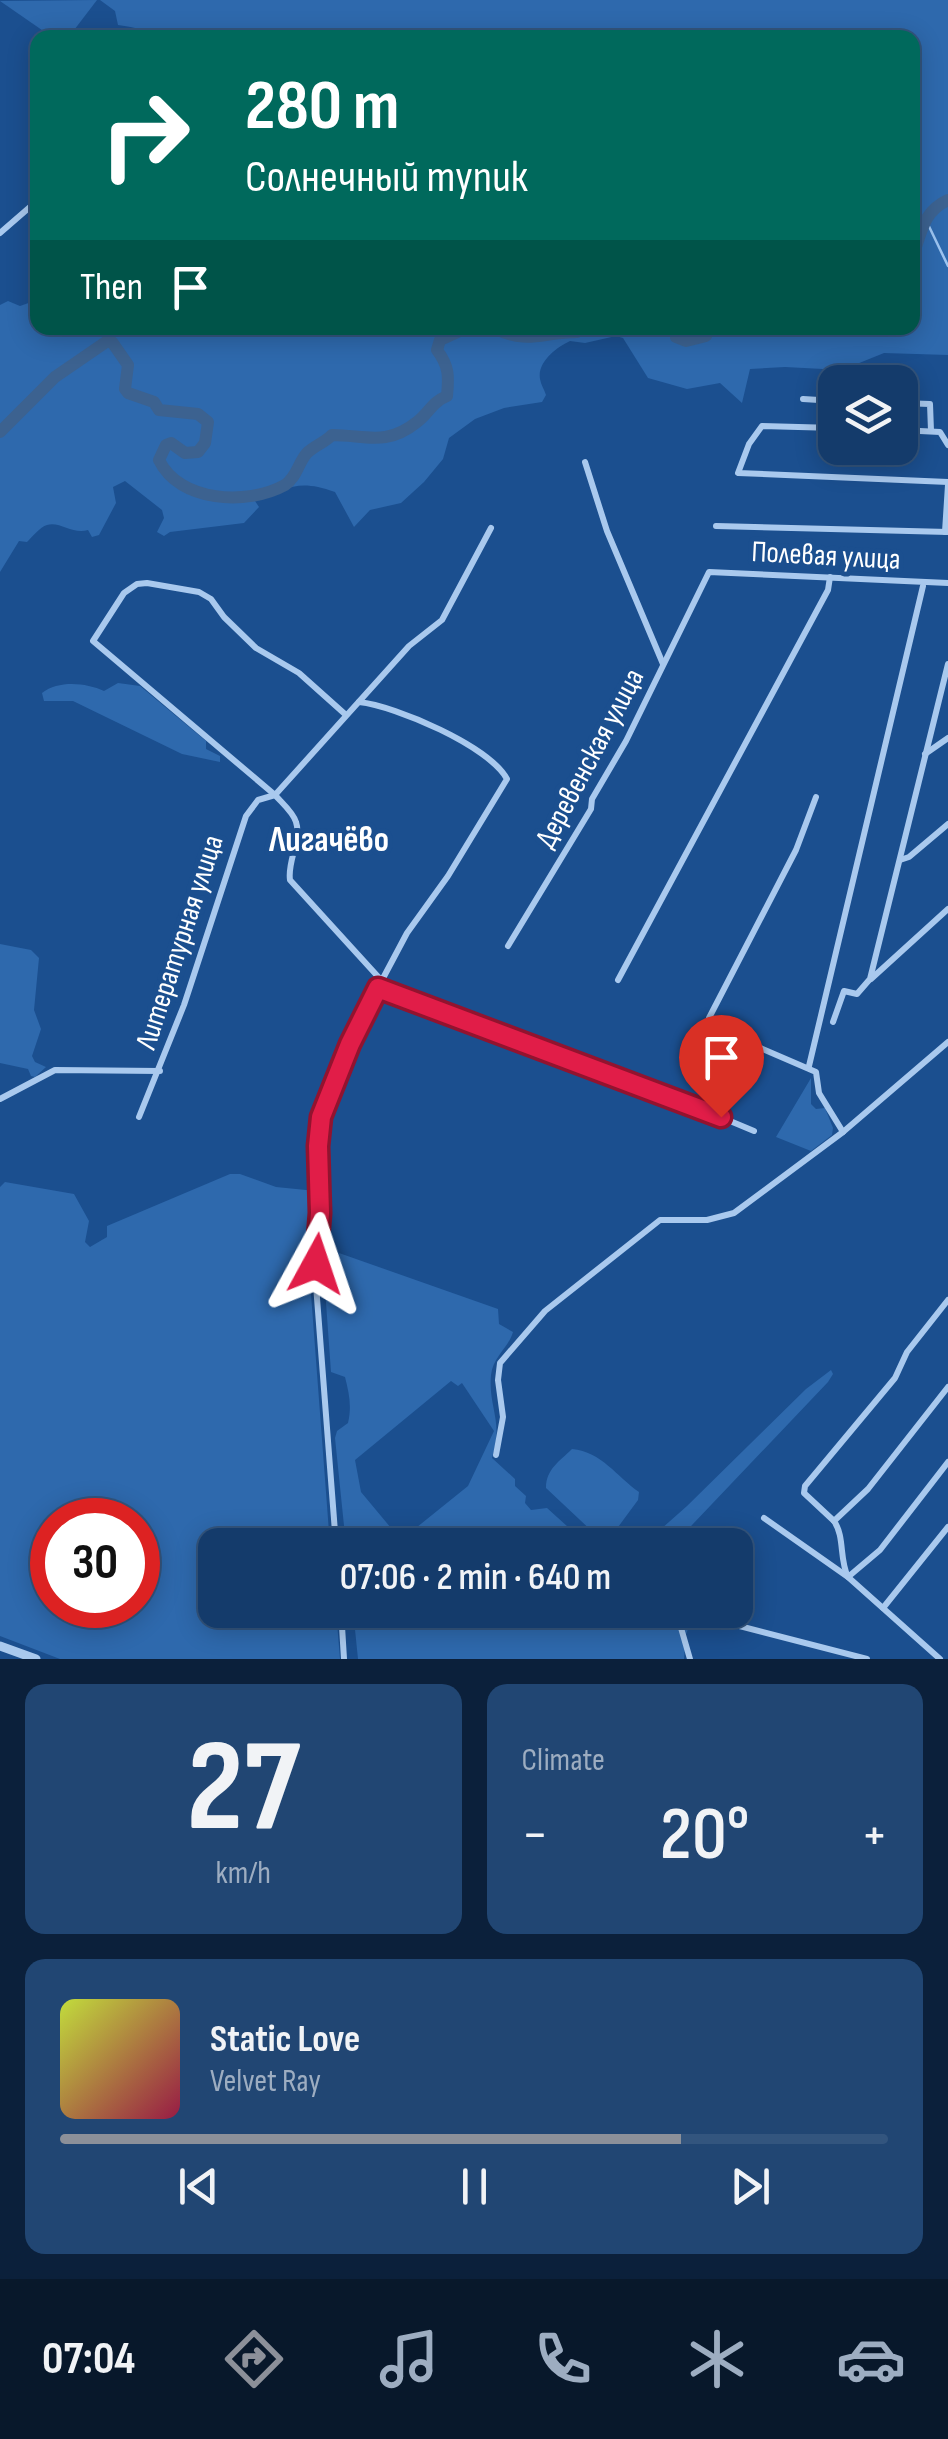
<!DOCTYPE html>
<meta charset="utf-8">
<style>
:root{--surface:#143b6b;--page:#214673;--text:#f1f3f6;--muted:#9dadc1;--line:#33557e;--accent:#8c9099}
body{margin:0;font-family:"Sofia Sans Condensed",sans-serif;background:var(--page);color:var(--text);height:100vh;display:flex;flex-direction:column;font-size:38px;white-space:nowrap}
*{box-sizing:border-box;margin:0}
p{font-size:32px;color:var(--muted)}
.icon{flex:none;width:55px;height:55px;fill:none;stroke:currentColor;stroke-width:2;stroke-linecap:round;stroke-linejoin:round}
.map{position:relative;height:1659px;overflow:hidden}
.side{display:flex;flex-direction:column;gap:25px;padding:25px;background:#0b203b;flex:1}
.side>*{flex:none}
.hud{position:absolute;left:30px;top:30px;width:890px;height:305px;border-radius:20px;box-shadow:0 5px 25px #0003,0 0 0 2px var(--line);background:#00695c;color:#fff;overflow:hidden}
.controls{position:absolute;left:818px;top:365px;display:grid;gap:20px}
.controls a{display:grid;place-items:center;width:100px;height:100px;border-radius:20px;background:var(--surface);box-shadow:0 5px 25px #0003,0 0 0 2px var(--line);font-size:50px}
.speed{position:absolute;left:30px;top:1498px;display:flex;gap:20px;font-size:50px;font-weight:700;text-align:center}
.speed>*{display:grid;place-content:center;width:130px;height:130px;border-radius:50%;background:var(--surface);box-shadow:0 5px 25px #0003,0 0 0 2px var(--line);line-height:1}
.speed .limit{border:15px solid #d22;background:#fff;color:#111}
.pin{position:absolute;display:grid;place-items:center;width:85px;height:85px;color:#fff;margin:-102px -42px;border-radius:50% 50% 50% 0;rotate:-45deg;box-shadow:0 0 10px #0007}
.pin .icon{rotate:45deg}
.me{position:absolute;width:110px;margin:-55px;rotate:5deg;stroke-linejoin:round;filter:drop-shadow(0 0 8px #0008)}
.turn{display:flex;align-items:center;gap:35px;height:210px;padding:0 50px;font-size:45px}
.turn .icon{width:130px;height:130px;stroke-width:2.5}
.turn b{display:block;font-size:70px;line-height:85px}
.then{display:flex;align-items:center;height:95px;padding:0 50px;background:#0003;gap:20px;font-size:38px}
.big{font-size:75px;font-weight:600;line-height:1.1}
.side .widget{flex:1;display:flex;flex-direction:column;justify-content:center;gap:15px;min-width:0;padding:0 35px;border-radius:20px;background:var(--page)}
.side .dial{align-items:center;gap:0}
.dial b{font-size:130px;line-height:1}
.song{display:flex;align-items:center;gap:30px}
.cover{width:120px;height:120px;border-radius:15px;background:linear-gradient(135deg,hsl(70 70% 55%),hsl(340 70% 35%))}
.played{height:10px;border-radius:5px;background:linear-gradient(90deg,var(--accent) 75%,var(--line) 75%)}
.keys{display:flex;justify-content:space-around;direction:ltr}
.heat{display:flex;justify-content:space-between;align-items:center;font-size:55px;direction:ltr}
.side .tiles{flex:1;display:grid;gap:25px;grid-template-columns:1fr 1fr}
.widget:last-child{grid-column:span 2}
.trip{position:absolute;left:198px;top:1528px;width:555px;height:100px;border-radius:20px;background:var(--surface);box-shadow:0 5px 25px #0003,0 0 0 2px var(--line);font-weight:600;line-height:100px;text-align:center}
.dock{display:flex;height:160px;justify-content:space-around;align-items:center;background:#08182b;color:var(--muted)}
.dock .icon{width:70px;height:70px}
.dock .current{color:var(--accent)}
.dock b{font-size:45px;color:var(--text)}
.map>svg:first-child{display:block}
.green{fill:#2e69ad;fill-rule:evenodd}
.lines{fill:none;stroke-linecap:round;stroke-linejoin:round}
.stream{stroke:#9cc4f0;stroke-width:2.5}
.river{stroke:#3c6290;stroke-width:12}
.minor{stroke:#a9c9ee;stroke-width:6}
.tertiary{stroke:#a9c9ee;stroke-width:9}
.route-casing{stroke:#92132f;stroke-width:25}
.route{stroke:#e11d48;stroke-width:18}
.labels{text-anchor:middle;stroke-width:10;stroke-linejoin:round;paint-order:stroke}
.street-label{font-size:30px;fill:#fff;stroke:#1b4f8f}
.quarter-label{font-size:35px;font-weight:bold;fill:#fff;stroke:#1b4f8f}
</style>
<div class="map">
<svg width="948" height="1659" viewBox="0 0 948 1659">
<rect width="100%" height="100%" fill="#1b4f8f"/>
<g class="green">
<polygon points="97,0 68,38 52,37 0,1"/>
<path d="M100,0H948V355L884,353L842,370L785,367L750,369L742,403L720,383L687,389L648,378L623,338L616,336L585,343L570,341C557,347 537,362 540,379C541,385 544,389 546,395L542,402L504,408L475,419L449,438L443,459L424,482L401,503L370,510L354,527L335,492C299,479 289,487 255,501L259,507L244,523L170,532L164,536L157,532L164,518L162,510L125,481L113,487L116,503L99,535L92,537L88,530C73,535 60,521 47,525C40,527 32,537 27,542L19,541L0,572V305L8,301L20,306L37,300L38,328H912V38H202L196,31C179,44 141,27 118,25L115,11Z"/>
<path d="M118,683L140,686L206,741V749L220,756V762L182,754L73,701H44L42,693C59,680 86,683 104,691Z"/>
<polygon points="0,944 31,950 39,958 34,1010 41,1029 32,1056 35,1062 46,1067 35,1077 31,1076 28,1069 0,1063"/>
<polygon points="811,1078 811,1104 816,1109 825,1108 833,1128 832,1135 811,1151 776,1137"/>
<path d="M230,1174H240L276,1187L316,1191L310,1281L330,1545H215V1610H336L340,1659H60L0,1636V1187L5,1182L74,1194L89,1221L85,1242L90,1247L107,1237V1226ZM52,1520H138V1605H52Z"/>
<path d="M322,1247L498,1309L499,1324L513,1332C509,1347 493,1357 491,1375C488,1408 504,1421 492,1458L515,1479V1486L526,1496L525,1503L531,1510L547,1508L588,1545H346L335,1438L337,1431L348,1423C352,1406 349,1393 345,1377L331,1372ZM451,1381L458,1386L462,1383L494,1431L468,1486L401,1540L361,1492L355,1460Z"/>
<polygon points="831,1370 833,1374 828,1382 673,1545 643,1545 687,1506 806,1389"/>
<path d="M572,1449C602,1452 616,1476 639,1492L638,1500L610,1538L596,1535L546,1488C546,1469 560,1461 572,1449Z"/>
<polygon points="353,1610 696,1610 686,1634 684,1659 358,1659"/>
</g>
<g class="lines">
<polyline class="stream" points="925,218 948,266"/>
<g class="river">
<path d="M912,258C922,233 922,212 948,200"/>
<path d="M494,328C529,345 541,332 577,332L582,328"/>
<polyline points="675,328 676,337 686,341 706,336 709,328"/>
<path d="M0,432L55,377L106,342H112L128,365L125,389L128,393L154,402L159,410L198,414L208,422L205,443L198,452L185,453L171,443L166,445L159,460C179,502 247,506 285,485C297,477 298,463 307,453C314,446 324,443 332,435C365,435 386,447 417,422C429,413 432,402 447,396C449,376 449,366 437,350L440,340L466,328"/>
</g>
<g class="minor">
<polyline points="0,233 38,200"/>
<polyline points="803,399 835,401"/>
<polyline points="900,403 930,404 931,431"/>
<polyline points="835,428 762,426 749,444 738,473 948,482"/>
<polyline points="900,430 940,432 948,445"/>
<polyline points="585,462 607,531 663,664"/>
<polyline points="716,526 948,532"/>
<polyline points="945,532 948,485"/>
<path d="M346,715L299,673L256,648L224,617L211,599L199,592L147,583L137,584L124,593L93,641L275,795C282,803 293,812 296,822C302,840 287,861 290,880L382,981"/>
<polyline points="925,754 948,738"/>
<polyline points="816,797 796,850 709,1018 714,1028 816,1072 819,1093 843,1132"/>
<polyline points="900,860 909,857 948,824"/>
<polyline points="508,946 591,809 592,799 626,741 709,572 948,583"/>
<polyline points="871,979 948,909"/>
<polyline points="618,980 828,590 830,577"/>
<polyline points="378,988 687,1103 754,1131"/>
<polyline points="833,1022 844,991 857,994 870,979 948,664"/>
<polyline points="809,1066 923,586"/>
<polyline points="0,1099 55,1070 160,1071"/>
<polyline points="139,1117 184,1005 246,816 258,800 275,795 409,646 442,620 491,528"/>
<path d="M948,1387L868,1489L834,1521C845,1537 839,1559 848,1577L880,1550L948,1462"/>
<polyline points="496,1455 503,1417 498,1380 500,1363 545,1311 660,1220 707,1220 734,1213 843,1132 948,1042"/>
<polyline points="764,1518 848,1577 940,1659"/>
<polyline points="834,1521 804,1493 805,1486 895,1378 907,1352 948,1300"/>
<path d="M336,1545L316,1285L321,1182L318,1145L321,1117L363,1016L407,933L448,876L507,779C489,746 396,706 359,702"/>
<polyline points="883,1608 948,1527"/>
<polyline points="341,1610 344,1659"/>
<polyline points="690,1659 679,1621 686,1616 697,1615 867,1659"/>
</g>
<polyline class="tertiary" points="0,1646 36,1659"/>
</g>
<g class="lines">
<defs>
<polyline id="route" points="316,1264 320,1213 318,1146 321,1117 350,1044 378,988 721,1117"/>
</defs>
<use href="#route" class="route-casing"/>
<use href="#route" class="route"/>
</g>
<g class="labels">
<g class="street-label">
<text transform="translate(826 555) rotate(3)" y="10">Полевая улица</text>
<text transform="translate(589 758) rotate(-62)" y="10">Деревенская улица</text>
<text transform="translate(179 942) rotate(-72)" y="10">Литературная улица</text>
</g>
<g class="quarter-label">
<text x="329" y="851">Лигачёво</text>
</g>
</g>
</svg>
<div class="controls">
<a><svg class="icon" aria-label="layers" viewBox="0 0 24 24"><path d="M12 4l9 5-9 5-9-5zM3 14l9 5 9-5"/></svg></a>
</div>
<div class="speed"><div class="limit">30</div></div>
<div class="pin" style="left:721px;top:1117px;background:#d93025"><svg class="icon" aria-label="arrive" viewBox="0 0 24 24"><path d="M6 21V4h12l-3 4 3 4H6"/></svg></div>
<svg class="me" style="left:316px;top:1264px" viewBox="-20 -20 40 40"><path d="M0-17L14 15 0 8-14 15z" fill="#e11d48" stroke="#fff" stroke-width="4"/></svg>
<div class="trip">07:06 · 2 min · 640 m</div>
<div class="hud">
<div class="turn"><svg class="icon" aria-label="right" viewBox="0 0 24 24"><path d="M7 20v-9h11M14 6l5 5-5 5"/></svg><div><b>280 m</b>Солнечный тупик</div></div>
<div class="then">Then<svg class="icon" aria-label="arrive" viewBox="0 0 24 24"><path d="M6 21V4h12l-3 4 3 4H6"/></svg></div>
</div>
</div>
<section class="side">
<div class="tiles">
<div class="widget dial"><b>27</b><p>km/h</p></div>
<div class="widget"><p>Climate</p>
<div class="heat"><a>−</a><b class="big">20°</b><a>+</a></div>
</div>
<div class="widget">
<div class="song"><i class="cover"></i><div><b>Static Love</b><p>Velvet Ray</p></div></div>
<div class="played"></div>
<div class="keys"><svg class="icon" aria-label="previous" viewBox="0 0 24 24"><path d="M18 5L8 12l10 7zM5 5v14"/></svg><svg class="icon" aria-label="pause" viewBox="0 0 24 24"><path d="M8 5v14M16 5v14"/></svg><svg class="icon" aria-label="next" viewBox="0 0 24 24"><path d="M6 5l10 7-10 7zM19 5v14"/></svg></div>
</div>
</div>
</section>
<nav class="dock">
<b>07:04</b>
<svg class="icon current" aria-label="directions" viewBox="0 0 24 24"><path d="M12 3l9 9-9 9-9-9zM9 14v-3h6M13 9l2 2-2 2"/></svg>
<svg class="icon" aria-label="music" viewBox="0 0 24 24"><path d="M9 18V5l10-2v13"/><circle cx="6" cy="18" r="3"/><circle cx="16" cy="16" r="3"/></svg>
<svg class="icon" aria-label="phone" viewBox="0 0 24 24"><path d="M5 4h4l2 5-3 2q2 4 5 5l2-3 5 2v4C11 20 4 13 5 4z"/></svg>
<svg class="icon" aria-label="climate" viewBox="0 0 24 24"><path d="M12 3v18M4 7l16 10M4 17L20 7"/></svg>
<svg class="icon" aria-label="car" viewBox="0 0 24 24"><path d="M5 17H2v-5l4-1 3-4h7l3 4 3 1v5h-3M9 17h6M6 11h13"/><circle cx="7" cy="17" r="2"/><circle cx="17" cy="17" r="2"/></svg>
</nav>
